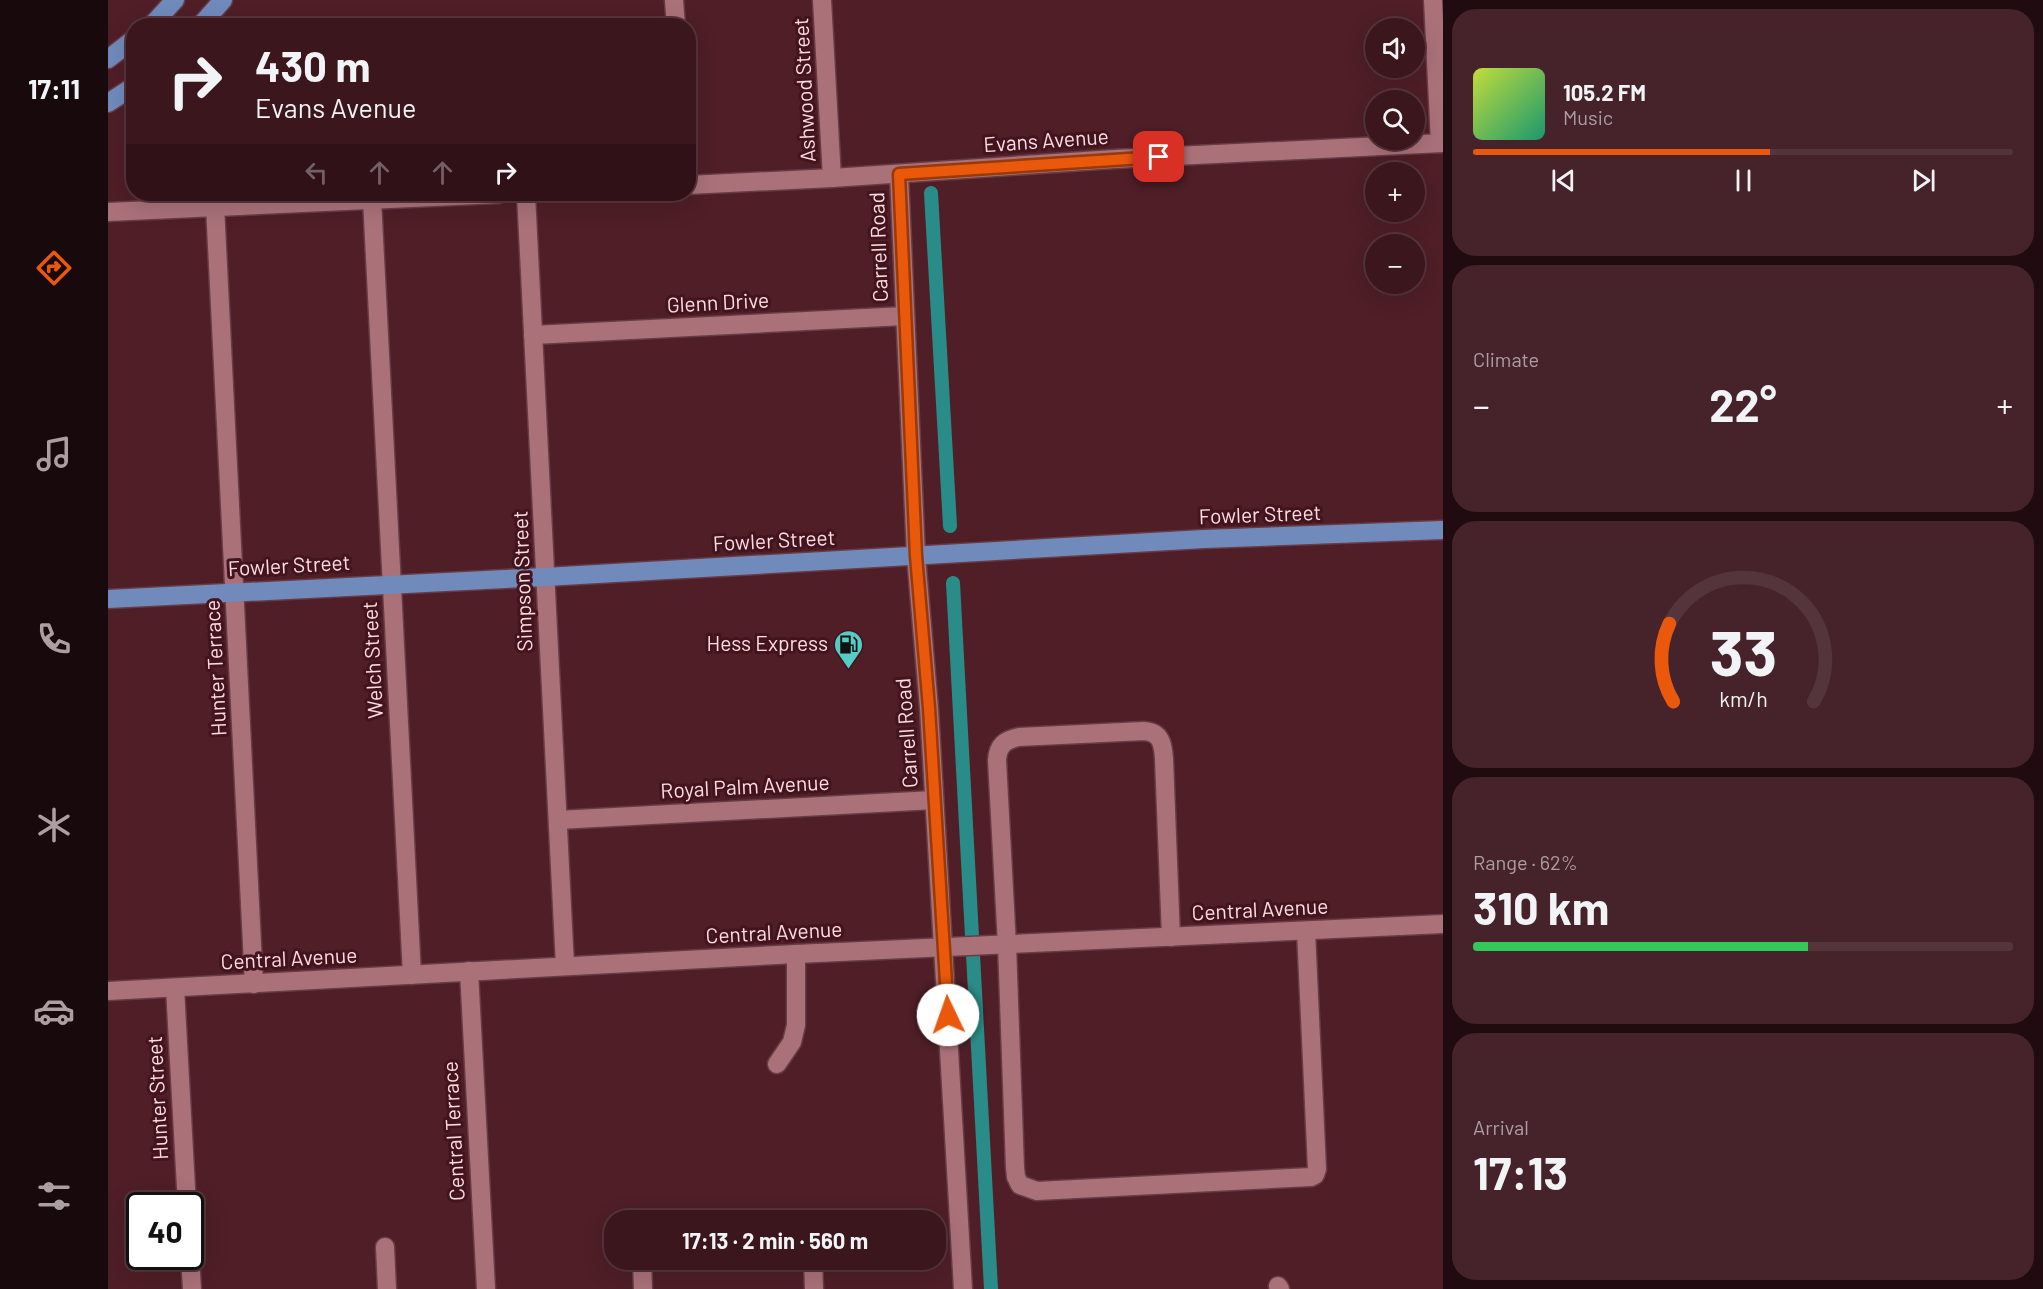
<!DOCTYPE html>
<meta charset="utf-8">
<style>
:root{--surface:#3b161d;--page:#46232a;--text:#f1f3f6;--muted:#ac9fa4;--line:#54353b;--accent:#ea580c}
body{margin:0;font-family:Barlow,sans-serif;background:var(--page);color:var(--text);height:100vh;display:flex;flex-direction:column;font-size:22px;white-space:nowrap}
*{box-sizing:border-box;margin:0}
p{font-size:20px;color:var(--muted)}
.icon{flex:none;width:33px;height:33px;fill:none;stroke:currentColor;stroke-width:2;stroke-linecap:round;stroke-linejoin:round}
.map{position:relative;flex:1;overflow:hidden}
.side{display:flex;flex-direction:column;gap:9px;padding:9px;background:#200c10;width:600px}
.side>*{flex:none}
.banner{position:absolute;left:18px;top:18px;width:570px;height:183px;border-radius:24px;box-shadow:0 6px 24px #0002,0 0 0 2px var(--line);background:#3b161d;color:var(--text);overflow:hidden}
.buttons{position:absolute;left:1257px;top:18px;display:grid;gap:12px}
.buttons a{display:grid;place-items:center;width:60px;height:60px;border-radius:50%;background:var(--surface);box-shadow:0 6px 24px #0002,0 0 0 2px var(--line);font-size:30px}
.speed{position:absolute;left:18px;top:1192px;display:flex;gap:12px;font-size:30px;font-weight:700;text-align:center}
.speed>*{display:grid;place-content:center;width:78px;height:78px;border-radius:50%;background:var(--surface);box-shadow:0 6px 24px #0002,0 0 0 2px var(--line);line-height:1}
.speed .limit{border:3px solid #111;border-radius:9px;background:#fff;color:#111}
.pin{position:absolute;display:grid;place-items:center;width:51px;height:51px;color:#fff;margin:-26px;border-radius:12px;box-shadow:0 3px 9px #0006}
.me{position:absolute;width:66px;margin:-33px;rotate:357deg;stroke-linejoin:round;filter:drop-shadow(0 0 4px #0008)}
.turn{display:flex;align-items:center;gap:21px;height:126px;padding:0 30px;font-size:27px}
.turn .icon{width:78px;height:78px;stroke-width:2.5}
.turn b{display:block;font-size:42px;line-height:51px}
.lanes{display:flex;align-items:center;height:57px;padding:0 30px;background:#0003;justify-content:center;gap:30px;direction:ltr}
.lanes .off{opacity:.35}
.big{font-size:45px;font-weight:700;line-height:1.1}
.side .card{flex:1;display:flex;flex-direction:column;justify-content:center;gap:9px;min-width:0;padding:0 21px;border-radius:24px;background:var(--page)}
.side .dial{align-items:center;gap:0}
.dial svg{height:156px;overflow:visible;fill:none;stroke:var(--line);stroke-width:7;stroke-linecap:round;text-anchor:middle}
.dial text{fill:var(--text);stroke:none}
.song{display:flex;align-items:center;gap:18px}
.cover{width:72px;height:72px;border-radius:9px;background:linear-gradient(135deg,hsl(70 70% 55%),hsl(160 70% 35%))}
.played{height:6px;border-radius:3px;background:linear-gradient(90deg,var(--accent) 55%,var(--line) 55%)}
.keys{display:flex;justify-content:space-around;direction:ltr}
.heat{display:flex;justify-content:space-between;align-items:center;font-size:33px;direction:ltr}
.charge{height:9px;border-radius:4px;background:linear-gradient(90deg,#34c759 62%,var(--line) 0)}
.trip{position:absolute;left:496px;top:1210px;width:342px;height:60px;border-radius:24px;background:var(--surface);box-shadow:0 6px 24px #0002,0 0 0 2px var(--line);font-weight:700;line-height:60px;text-align:center}
main{display:flex;flex:1;min-height:0}
.menu{display:flex;flex-direction:column;width:108px;justify-content:space-around;align-items:center;background:#18090c;color:var(--muted)}
.menu .icon{width:42px;height:42px}
.menu .on{color:var(--accent)}
.menu b{font-size:27px;color:var(--text)}
.map>svg:first-child{display:block}
.lines{fill:none;stroke-linecap:round;stroke-linejoin:round}
.canal{stroke:#2a8c88;stroke-width:14}
.minor-casing{stroke:#673c46;stroke-width:21}
.major-casing{stroke:#673c46;stroke-width:21}
.minor{stroke:#aa7179;stroke-width:18}
.major{stroke:#708abc;stroke-width:18}
.route-casing{stroke:#983908;stroke-width:15}
.route{stroke:#ea580c;stroke-width:10}
.labels{text-anchor:middle;stroke-width:6;stroke-linejoin:round;paint-order:stroke}
.street-label{font-size:21px;fill:#fedde1;stroke:#43141e}
.poi-label{font-size:21px;fill:#fedde1;stroke:#43141e;text-anchor:end}
</style>
<main>
<nav class="menu">
<b>17:11</b>
<svg class="icon on" aria-label="directions" viewBox="0 0 24 24"><path d="M12 3l9 9-9 9-9-9zM9 14v-3h6M13 9l2 2-2 2"/></svg>
<svg class="icon" aria-label="music" viewBox="0 0 24 24"><path d="M9 18V5l10-2v13"/><circle cx="6" cy="18" r="3"/><circle cx="16" cy="16" r="3"/></svg>
<svg class="icon" aria-label="phone" viewBox="0 0 24 24"><path d="M5 4h4l2 5-3 2q2 4 5 5l2-3 5 2v4C11 20 4 13 5 4z"/></svg>
<svg class="icon" aria-label="climate" viewBox="0 0 24 24"><path d="M12 3v18M4 7l16 10M4 17L20 7"/></svg>
<svg class="icon" aria-label="car" viewBox="0 0 24 24"><path d="M5 17H2v-5l4-1 3-4h7l3 4 3 1v5h-3M9 17h6M6 11h13"/><circle cx="7" cy="17" r="2"/><circle cx="17" cy="17" r="2"/></svg>
<svg class="icon" aria-label="filters" viewBox="0 0 24 24"><path d="M4 7h16M4 17h16"/><circle cx="9" cy="7" r="2"/><circle cx="15" cy="17" r="2"/></svg>
</nav>
<div class="map">
<svg width="1335" height="1289" viewBox="0 0 1335 1289">
<rect width="100%" height="100%" fill="#4f1e27"/>
<g class="lines">
<g class="canal">
<polyline points="823,193 842,526"/>
<polyline points="845,583 883,1289"/>
</g>
<defs>
<g id="minor">
<polyline points="566,0 568,26"/>
<polyline points="714,0 724,178"/>
<polyline points="1325,0 1332,143"/>
<polyline points="791,174 808,556 821,708 855,1289"/>
<polyline points="580,185 724,178 1006,159 1335,143"/>
<polyline points="418,194 457,966"/>
<polyline points="264,199 304,975"/>
<polyline points="107,206 146,984"/>
<polyline points="0,212 391,194"/>
<polyline points="425,335 796,316"/>
<polyline points="450,820 826,800"/>
<path d="M1063,937L1056,759C1055,744 1053,732 1036,731L911,737C897,740 890,745 889,760L899,945L907,1168L908,1177L912,1185L929,1191L1203,1177L1207,1175L1209,1169L1198,931"/>
<polyline points="361,971 378,1289"/>
<polyline points="67,988 79,1206"/>
<polyline points="0,991 688,954 1335,924"/>
<polyline points="669,1064 684,1042 688,1025 688,954"/>
<polyline points="277,1247 279,1289"/>
<polyline points="82,1257 84,1289"/>
<polyline points="534,1260 535,1289"/>
<polyline points="705,1260 706,1289"/>
<polyline points="1170,1286 1172,1289"/>
</g>
<g id="major">
<polyline points="43,26 67,0"/>
<polyline points="92,26 115,0"/>
<polyline points="0,59 26,39"/>
<polyline points="0,103 26,86"/>
<polyline points="0,599 437,577 1096,539 1335,530"/>
</g>
</defs>
<use href="#minor" class="minor-casing"/>
<use href="#major" class="major-casing"/>
<use href="#minor" class="minor"/>
<use href="#major" class="major"/>
</g>
<g class="lines">
<defs>
<polyline id="route" points="840,1015 821,708 808,556 791,174 1051,157"/>
</defs>
<use href="#route" class="route-casing"/>
<use href="#route" class="route"/>
</g>
<defs>
<symbol id="fuel-pin" viewBox="-11 -11 22 30"><path d="M0 17L-7.5 6A9.5 9.5 0 1 1 7.5 6Z" fill="#54cdc7" stroke="#43141e"/><path d="M-5.5-6h7V0h2V4h1.3V-2.5L3-4.5l.8-.8L6-3V5H2.5V1h-1V6h-7ZM-4.2-4.7v3.2H.2V-4.7Z" fill="#111"/></symbol>
</defs>
<g fill-rule="evenodd">
<use href="#fuel-pin" x="724" y="628" width="33" height="45"/>
</g>
<g class="labels">
<g class="street-label">
<text transform="translate(697 90) rotate(-93)" y="7">Ashwood Street</text>
<text transform="translate(938 141) rotate(-4)" y="7">Evans Avenue</text>
<text transform="translate(771 247) rotate(-92)" y="7">Carrell Road</text>
<text transform="translate(610 303) rotate(-3)" y="7">Glenn Drive</text>
<text transform="translate(1152 515) rotate(-2)" y="7">Fowler Street</text>
<text transform="translate(666 541) rotate(-3)" y="7">Fowler Street</text>
<text transform="translate(181 566) rotate(-3)" y="7">Fowler Street</text>
<text transform="translate(415 581) rotate(-92)" y="7">Simpson Street</text>
<text transform="translate(265 660) rotate(-93)" y="7">Welch Street</text>
<text transform="translate(108 668) rotate(-93)" y="7">Hunter Terrace</text>
<text transform="translate(799 733) rotate(-94)" y="7">Carrell Road</text>
<text transform="translate(637 787) rotate(-3)" y="7">Royal Palm Avenue</text>
<text transform="translate(1152 910) rotate(-3)" y="7">Central Avenue</text>
<text transform="translate(666 933) rotate(-3)" y="7">Central Avenue</text>
<text transform="translate(181 959) rotate(-3)" y="7">Central Avenue</text>
<text transform="translate(50 1098) rotate(-93)" y="7">Hunter Street</text>
<text transform="translate(346 1131) rotate(-93)" y="7">Central Terrace</text>
</g>
<g class="poi-label">
<text x="720" y="651">Hess Express</text>
</g>
</g>
</svg>
<div class="buttons">
<a><svg class="icon" aria-label="sound" viewBox="0 0 24 24"><path d="M4 9h4l5-4v14l-5-4H4zM17 9q2 3 0 6"/></svg></a>
<a><svg class="icon" aria-label="search" viewBox="0 0 24 24"><circle cx="10" cy="10" r="6"/><path d="M15 15l6 6"/></svg></a>
<a>+</a>
<a>−</a>
</div>
<div class="speed"><div class="limit">40</div></div>
<div class="pin" style="left:1051px;top:157px;background:#d93025"><svg class="icon" aria-label="arrive" viewBox="0 0 24 24"><path d="M6 21V4h12l-3 4 3 4H6"/></svg></div>
<svg class="me" style="left:840px;top:1015px" viewBox="-20 -20 40 40"><circle r="19" fill="#fff"/><path d="M0-13L10 11 0 6-10 11z" fill="#ea580c"/></svg>
<div class="trip">17:13 · 2 min · 560 m</div>
<div class="banner">
<div class="turn"><svg class="icon" aria-label="right" viewBox="0 0 24 24"><path d="M7 20v-9h11M14 6l5 5-5 5"/></svg><div><b>430 m</b>Evans Avenue</div></div>
<div class="lanes"><svg class="icon off" aria-label="left" viewBox="0 0 24 24"><path d="M17 20v-9H6M10 6l-5 5 5 5"/></svg><svg class="icon off" aria-label="ahead" viewBox="0 0 24 24"><path d="M12 20V5M6 11l6-6 6 6"/></svg><svg class="icon off" aria-label="ahead" viewBox="0 0 24 24"><path d="M12 20V5M6 11l6-6 6 6"/></svg><svg class="icon" aria-label="right" viewBox="0 0 24 24"><path d="M7 20v-9h11M14 6l5 5-5 5"/></svg></div>
</div>
</div>
<section class="side">
<div class="card">
<div class="song"><i class="cover"></i><div><b>105.2 FM</b><p>Music</p></div></div>
<div class="played"></div>
<div class="keys"><svg class="icon" aria-label="previous" viewBox="0 0 24 24"><path d="M18 5L8 12l10 7zM5 5v14"/></svg><svg class="icon" aria-label="pause" viewBox="0 0 24 24"><path d="M8 5v14M16 5v14"/></svg><svg class="icon" aria-label="next" viewBox="0 0 24 24"><path d="M6 5l10 7-10 7zM19 5v14"/></svg></div>
</div>
<div class="card"><p>Climate</p>
<div class="heat"><a>−</a><b class="big">22°</b><a>+</a></div>
</div>
<div class="card dial"><svg viewBox="0 0 100 80">
<path d="M14 69A42 42 0 1 1 86 69"/>
<path d="M14 69A42 42 0 0 1 12 29" stroke="#ea580c"/>
<text x="50" y="56" font-size="32" font-weight="700">33</text>
<text x="50" y="72" font-size="11">km/h</text>
</svg></div>
<div class="card"><p>Range · 62%</p><b class="big">310 km</b><div class="charge"></div></div>
<div class="card"><p>Arrival</p><b class="big">17:13</b></div>
</section>
</main>
